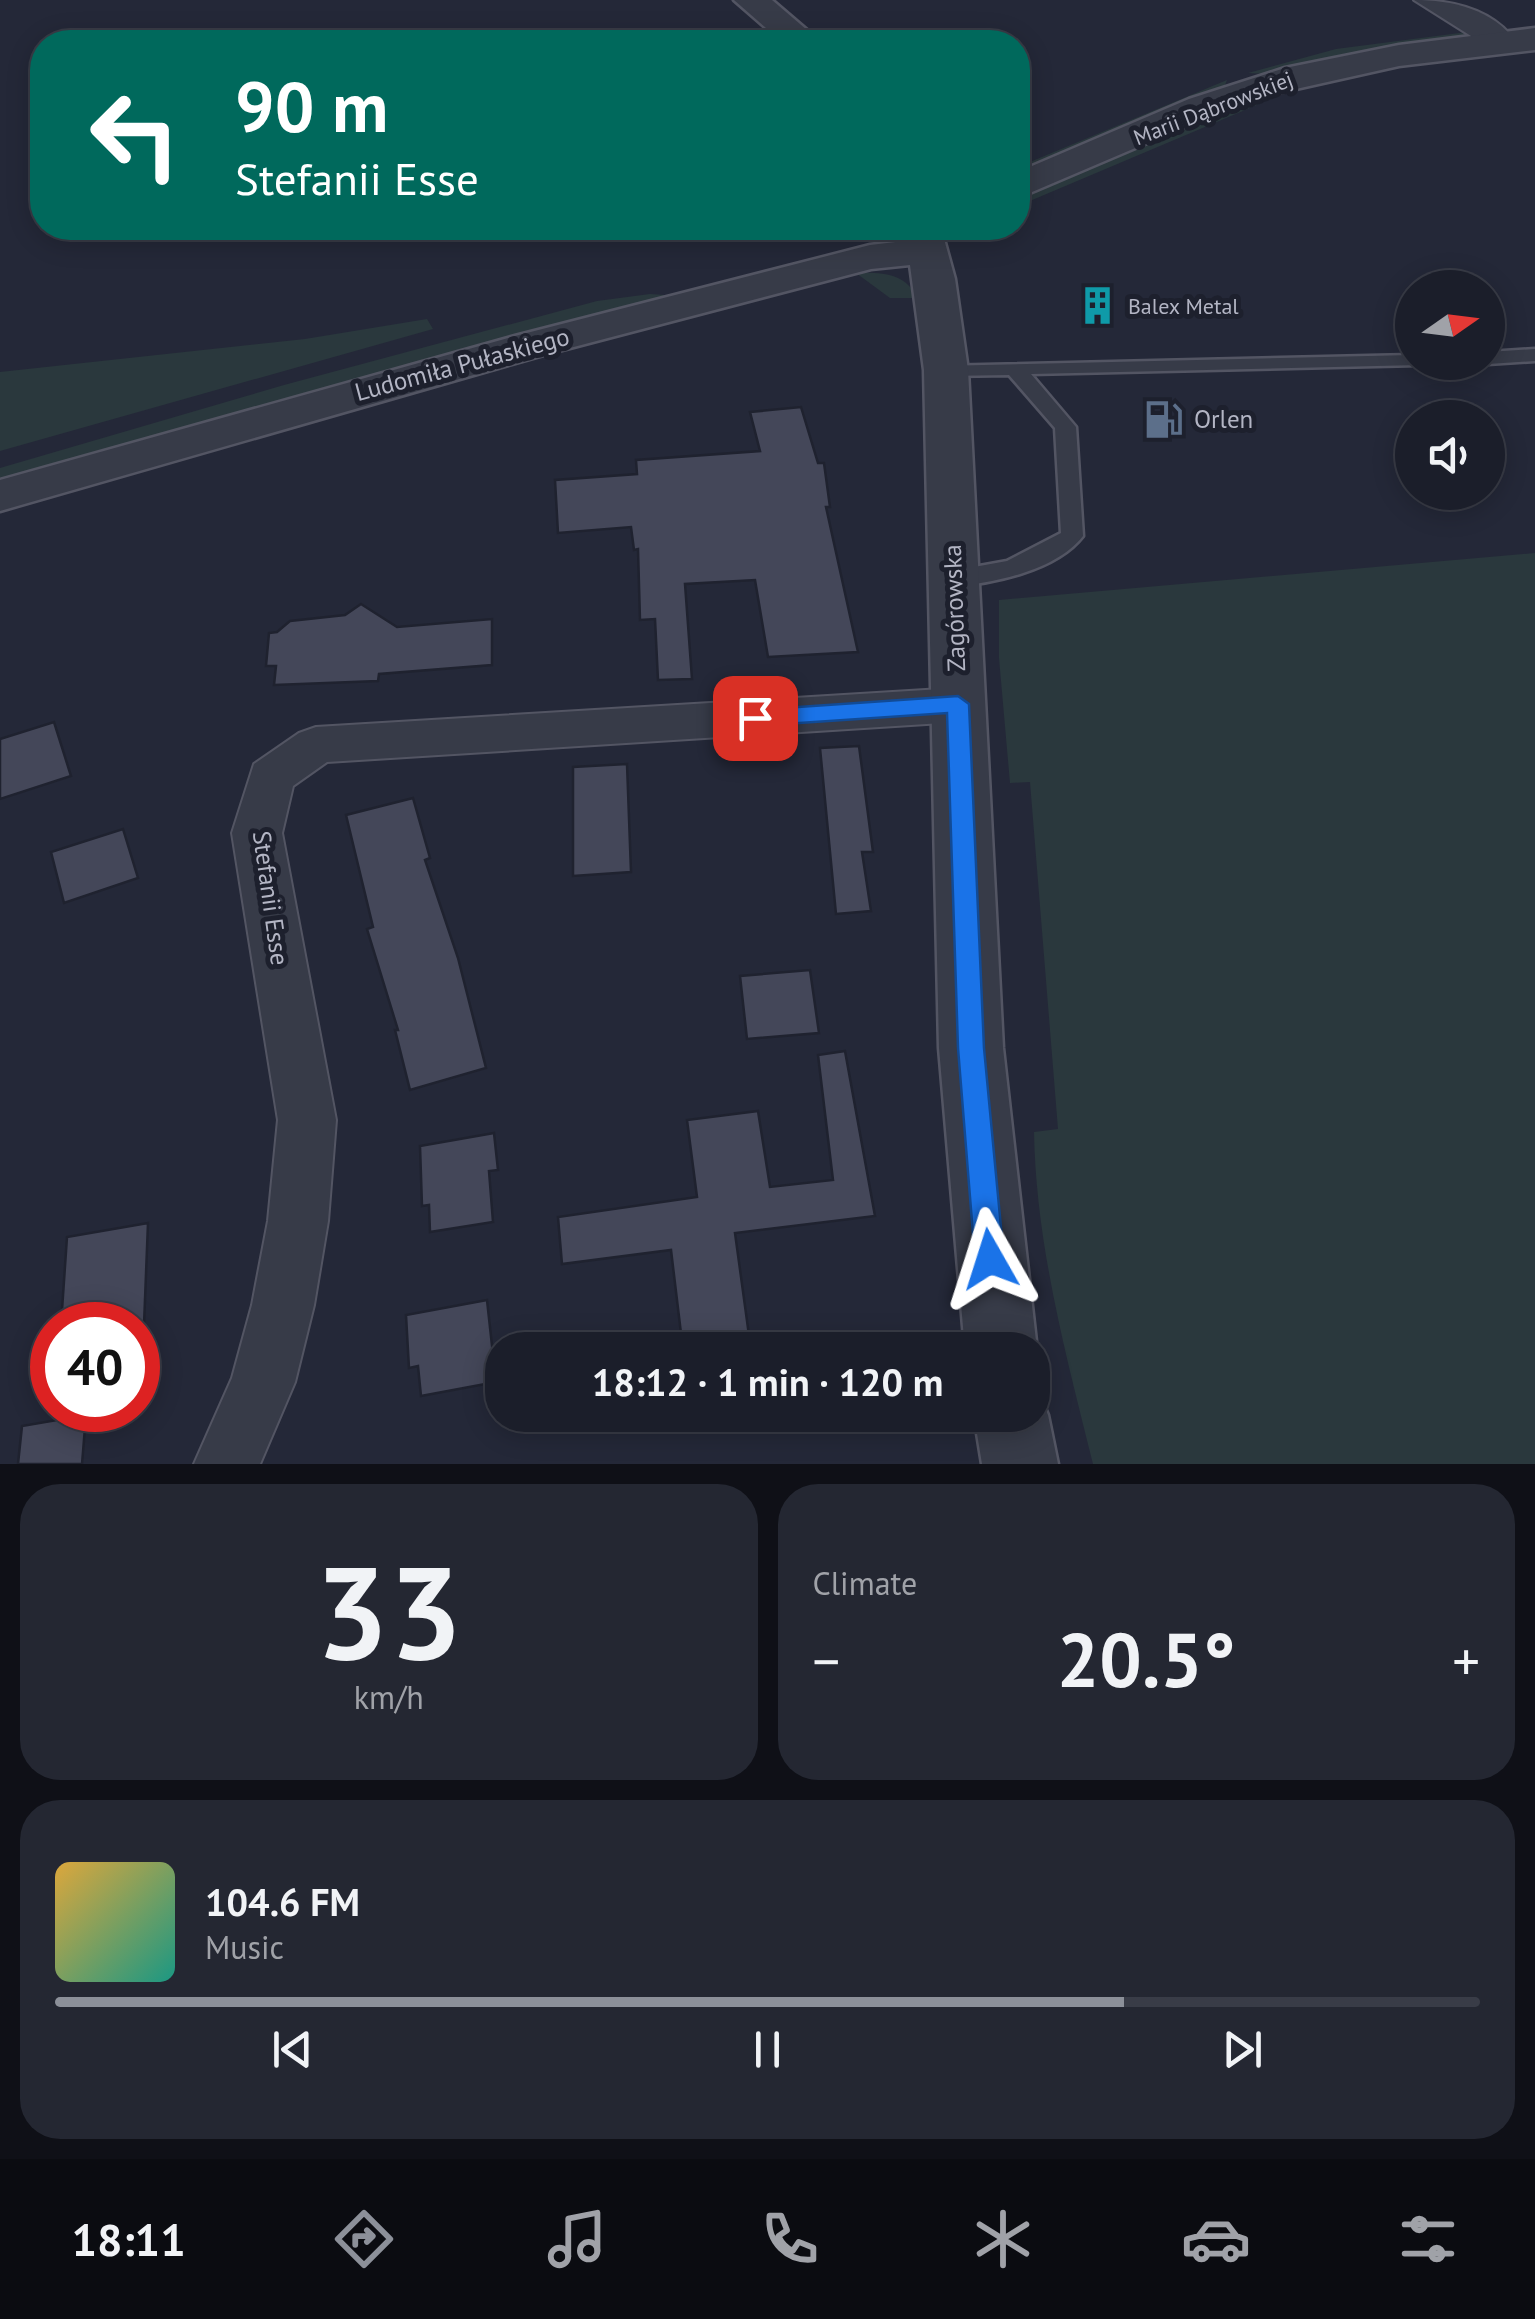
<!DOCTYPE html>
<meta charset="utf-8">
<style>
:root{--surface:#1b1e2a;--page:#242732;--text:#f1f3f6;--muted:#a0a2a8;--line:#393c47;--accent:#8c9099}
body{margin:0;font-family:"PT Sans",sans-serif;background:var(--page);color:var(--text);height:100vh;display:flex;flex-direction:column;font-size:38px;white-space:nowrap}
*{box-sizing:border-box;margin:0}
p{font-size:32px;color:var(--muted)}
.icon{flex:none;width:55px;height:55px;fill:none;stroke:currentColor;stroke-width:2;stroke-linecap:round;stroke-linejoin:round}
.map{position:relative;height:1464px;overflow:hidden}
.side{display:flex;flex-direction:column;gap:20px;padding:20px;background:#0f1017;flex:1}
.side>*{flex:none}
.guide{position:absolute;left:30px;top:30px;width:1000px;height:210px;border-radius:40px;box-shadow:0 5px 25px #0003,0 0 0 2px var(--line);background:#00695c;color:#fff;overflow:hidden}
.needle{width:65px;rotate:76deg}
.buttons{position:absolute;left:1395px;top:270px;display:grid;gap:20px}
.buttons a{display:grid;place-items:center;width:110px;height:110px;border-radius:50%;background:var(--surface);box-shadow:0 5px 25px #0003,0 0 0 2px var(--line);font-size:50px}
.speed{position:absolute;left:30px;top:1302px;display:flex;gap:20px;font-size:50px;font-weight:700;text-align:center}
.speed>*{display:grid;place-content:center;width:130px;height:130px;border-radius:50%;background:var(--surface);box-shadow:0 5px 25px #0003,0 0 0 2px var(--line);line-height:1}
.speed .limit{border:15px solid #d22;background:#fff;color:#111}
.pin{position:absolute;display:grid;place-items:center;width:85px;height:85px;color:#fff;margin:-42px;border-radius:20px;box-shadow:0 5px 15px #0006}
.me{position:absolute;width:110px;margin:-55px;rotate:354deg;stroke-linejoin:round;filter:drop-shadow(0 0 8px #0008)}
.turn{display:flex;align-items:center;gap:35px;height:210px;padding:0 40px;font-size:45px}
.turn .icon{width:130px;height:130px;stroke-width:2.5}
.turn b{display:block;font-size:70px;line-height:85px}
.big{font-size:75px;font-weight:800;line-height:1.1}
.side .widget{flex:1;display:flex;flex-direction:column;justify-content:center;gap:15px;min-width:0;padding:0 35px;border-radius:40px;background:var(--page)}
.side .dial{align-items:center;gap:0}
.dial b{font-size:130px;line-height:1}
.song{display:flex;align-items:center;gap:30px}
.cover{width:120px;height:120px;border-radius:15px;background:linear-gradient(135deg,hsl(40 70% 55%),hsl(170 70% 35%))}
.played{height:10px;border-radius:5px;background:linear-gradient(90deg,var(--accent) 75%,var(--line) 75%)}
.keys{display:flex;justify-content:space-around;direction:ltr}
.heat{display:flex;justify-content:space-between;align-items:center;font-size:55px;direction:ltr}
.side .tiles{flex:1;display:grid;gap:20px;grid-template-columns:1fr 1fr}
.widget:last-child{grid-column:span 2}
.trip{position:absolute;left:485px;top:1332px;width:565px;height:100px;border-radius:40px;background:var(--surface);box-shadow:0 5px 25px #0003,0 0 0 2px var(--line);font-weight:800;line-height:100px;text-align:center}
.tabs{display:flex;height:160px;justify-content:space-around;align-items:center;background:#0b0c11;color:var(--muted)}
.tabs .icon{width:70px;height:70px}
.tabs .current{color:var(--accent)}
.tabs b{font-size:45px;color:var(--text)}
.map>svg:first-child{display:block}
.green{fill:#2a383d}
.building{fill:#444759;stroke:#1f222f;stroke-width:2.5}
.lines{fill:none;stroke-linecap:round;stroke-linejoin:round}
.service-casing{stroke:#535563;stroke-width:5}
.minor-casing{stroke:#535563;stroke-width:4}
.tertiary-casing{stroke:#535563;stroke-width:5}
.service{fill:#373b48;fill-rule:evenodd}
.minor{fill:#373b48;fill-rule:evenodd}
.tertiary{fill:#373b48;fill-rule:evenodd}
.route{fill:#1a73e8;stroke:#114b97;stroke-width:2.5}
.labels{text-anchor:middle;stroke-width:10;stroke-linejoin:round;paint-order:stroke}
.far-street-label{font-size:22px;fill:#b3b5c4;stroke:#1d202d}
.far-poi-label{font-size:22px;fill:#b3b5c4;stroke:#1d202d;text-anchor:start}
.street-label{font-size:25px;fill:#b3b5c4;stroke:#1d202d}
.poi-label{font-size:25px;fill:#b3b5c4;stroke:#1d202d;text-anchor:start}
</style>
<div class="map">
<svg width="1535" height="1464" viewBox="0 0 1535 1464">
<rect width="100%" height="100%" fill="#242838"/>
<g class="green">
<polygon points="1475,31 1471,37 1343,54 1266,74 1248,73 1336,49"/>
<polygon points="1227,80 1223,90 1018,175 1018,167"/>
<polygon points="1246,102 1264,102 1018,206 1018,199"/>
<path d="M856,273C881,272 906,273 917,298H890Z"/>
<polygon points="650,294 679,296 288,398 0,483 0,468 284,385 597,301"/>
<polygon points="427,319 433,329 0,451 0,372 305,339"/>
<path d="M1535,553V1464H1093C1066,1355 1036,1245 1034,1132L1058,1129L1030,782L1010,783L999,658V600Z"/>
</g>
<g class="building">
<polygon points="801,407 818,463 824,463 830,507 826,507 858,652 768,657 755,580 685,584 692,679 658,680 655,619 640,620 638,549 634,550 631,527 558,533 555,480 637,474 636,460 760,451 750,412"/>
<polygon points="361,604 397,627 492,619 492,665 379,674 378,681 274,685 276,666 266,666 269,633 277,632 290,621 345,615"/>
<polygon points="54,722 71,776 0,799 0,739"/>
<polygon points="859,746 873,852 862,852 871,911 836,914 820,748"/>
<polygon points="627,764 631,872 573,876 573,767"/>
<polygon points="413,798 430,858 425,860 458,958 486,1068 410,1090 395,1030 398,1030 367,929 373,927 346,815"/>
<polygon points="123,829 138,878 64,903 51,852"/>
<polygon points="810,970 819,1033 747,1039 740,976"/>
<polygon points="845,1051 875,1216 735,1233 751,1350 683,1350 671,1250 562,1264 558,1217 697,1197 687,1120 758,1111 770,1187 833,1180 818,1055"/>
<polygon points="494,1133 498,1170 489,1171 493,1222 430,1232 429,1205 422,1206 420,1146"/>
<polygon points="148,1223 144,1325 61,1325 67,1237"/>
<polygon points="487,1300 496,1382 421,1396 418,1366 409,1368 406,1315"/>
<polygon points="86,1415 82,1464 18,1464 22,1426"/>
</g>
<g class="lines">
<defs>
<g id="service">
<polygon points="1535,349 1535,361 1488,364 1482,362 1488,362 1488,352"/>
<path d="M1412,355V362H1421L1419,365L1031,374L1076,427L1083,536C1056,571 993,583 952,587L940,579L952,571L1007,561L1061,533L1055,428L1009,375L946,376L939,374V366Z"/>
</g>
<g id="minor">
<path d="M1414,0C1452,0 1493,9 1516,42L1512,48H1490Z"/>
<polygon points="958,688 975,693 981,705 975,717 958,722 327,762 293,786 282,833 336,1120 328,1221 314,1305 295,1382 260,1464 194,1464 232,1378 252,1305 268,1221 278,1120 232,833 254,764 299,733 316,727"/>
</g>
<g id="tertiary">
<polygon points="734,0 772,0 821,42 782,42"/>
<polygon points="1535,28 1535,50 1399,66 1278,93 1215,114 1018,198 1018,172 1189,99 1285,68 1399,45"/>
<polygon points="901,228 941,228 955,279 968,370 1003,1048 1037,1350 1032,1361 1032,1350 965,1350 939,1048 924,370 910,265 871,269 547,354 0,511 0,480 515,336 870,245 904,241"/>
<polygon points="1032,1387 1037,1389 1048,1415 1058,1464 982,1464 974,1415 1032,1415"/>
</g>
</defs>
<use href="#service" class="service-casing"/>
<use href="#minor" class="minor-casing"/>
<use href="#tertiary" class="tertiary-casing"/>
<use href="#service" class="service"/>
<use href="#minor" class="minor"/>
<use href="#tertiary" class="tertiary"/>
</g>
<polygon class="route" points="958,696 969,704 984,1048 1004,1259 1000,1269 990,1273 979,1269 975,1259 958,1048 947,713 755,726 744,718 755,710"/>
<defs>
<symbol id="building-bare" viewBox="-9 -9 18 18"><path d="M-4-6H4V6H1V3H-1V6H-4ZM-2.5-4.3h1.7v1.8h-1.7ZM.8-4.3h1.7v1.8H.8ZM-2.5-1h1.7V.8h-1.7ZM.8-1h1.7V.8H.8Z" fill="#0f9aa8" stroke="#1d202d" stroke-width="2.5" paint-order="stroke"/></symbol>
<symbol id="fuel-bare" viewBox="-9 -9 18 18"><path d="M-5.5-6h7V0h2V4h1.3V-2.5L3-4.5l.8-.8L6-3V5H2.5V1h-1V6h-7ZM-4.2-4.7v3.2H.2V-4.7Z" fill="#5c6f8a" stroke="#1d202d" stroke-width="2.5" paint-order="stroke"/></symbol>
</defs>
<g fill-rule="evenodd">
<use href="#building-bare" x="1070" y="278" width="55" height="55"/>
<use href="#fuel-bare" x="1136" y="392" width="55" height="55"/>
</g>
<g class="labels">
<g class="far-street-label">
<text transform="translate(1213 108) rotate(-21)" y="8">Marii Dąbrowskiej</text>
</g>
<g class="far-poi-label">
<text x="1128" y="314">Balex Metal</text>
</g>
<g class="street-label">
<text transform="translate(462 364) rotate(-15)" y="9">Ludomiła Pułaskiego</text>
<text transform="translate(954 608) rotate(-92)" y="9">Zagórowska</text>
<text transform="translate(271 898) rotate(82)" y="9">Stefanii Esse</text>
</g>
<g class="poi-label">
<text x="1194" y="428">Orlen</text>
</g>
</g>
</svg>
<div class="buttons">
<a><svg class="needle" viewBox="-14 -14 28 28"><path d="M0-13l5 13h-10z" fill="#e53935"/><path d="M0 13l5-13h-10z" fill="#a0a2a8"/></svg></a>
<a><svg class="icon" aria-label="sound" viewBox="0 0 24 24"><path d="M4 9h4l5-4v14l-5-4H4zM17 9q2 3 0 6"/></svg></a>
</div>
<div class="speed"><div class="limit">40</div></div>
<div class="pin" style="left:755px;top:718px;background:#d93025"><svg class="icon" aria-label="arrive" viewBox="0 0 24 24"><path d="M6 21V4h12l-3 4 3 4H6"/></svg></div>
<svg class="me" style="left:990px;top:1259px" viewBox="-20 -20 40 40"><path d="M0-17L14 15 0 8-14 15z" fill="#1a73e8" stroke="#fff" stroke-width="4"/></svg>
<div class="trip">18:12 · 1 min · 120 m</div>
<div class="guide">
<div class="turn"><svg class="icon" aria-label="left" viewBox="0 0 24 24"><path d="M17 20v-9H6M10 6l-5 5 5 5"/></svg><div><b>90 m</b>Stefanii Esse</div></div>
</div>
</div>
<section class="side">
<div class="tiles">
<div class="widget dial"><b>33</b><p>km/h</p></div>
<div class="widget"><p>Climate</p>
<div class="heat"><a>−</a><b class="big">20.5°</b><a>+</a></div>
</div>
<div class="widget">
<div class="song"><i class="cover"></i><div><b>104.6 FM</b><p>Music</p></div></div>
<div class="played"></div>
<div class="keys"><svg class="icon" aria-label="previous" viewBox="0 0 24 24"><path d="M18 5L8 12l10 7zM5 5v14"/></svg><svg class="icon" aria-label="pause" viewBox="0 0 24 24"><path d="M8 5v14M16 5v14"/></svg><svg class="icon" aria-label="next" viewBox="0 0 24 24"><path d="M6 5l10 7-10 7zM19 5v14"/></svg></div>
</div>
</div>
</section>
<nav class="tabs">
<b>18:11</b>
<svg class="icon current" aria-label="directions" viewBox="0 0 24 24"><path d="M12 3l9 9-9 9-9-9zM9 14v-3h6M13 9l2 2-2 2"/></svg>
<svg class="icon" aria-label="music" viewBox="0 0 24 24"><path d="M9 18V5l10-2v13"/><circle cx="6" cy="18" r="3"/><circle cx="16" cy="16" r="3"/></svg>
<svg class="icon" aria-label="phone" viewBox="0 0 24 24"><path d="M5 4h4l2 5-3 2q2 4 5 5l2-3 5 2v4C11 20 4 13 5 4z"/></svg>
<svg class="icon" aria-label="climate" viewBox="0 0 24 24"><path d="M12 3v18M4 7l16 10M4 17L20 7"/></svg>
<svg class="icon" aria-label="car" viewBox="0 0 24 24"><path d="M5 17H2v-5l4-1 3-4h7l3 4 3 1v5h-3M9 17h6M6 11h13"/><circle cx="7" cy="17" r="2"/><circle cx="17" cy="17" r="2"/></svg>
<svg class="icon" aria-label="filters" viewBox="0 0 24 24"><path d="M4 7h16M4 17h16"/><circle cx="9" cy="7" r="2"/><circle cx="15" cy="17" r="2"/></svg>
</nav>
